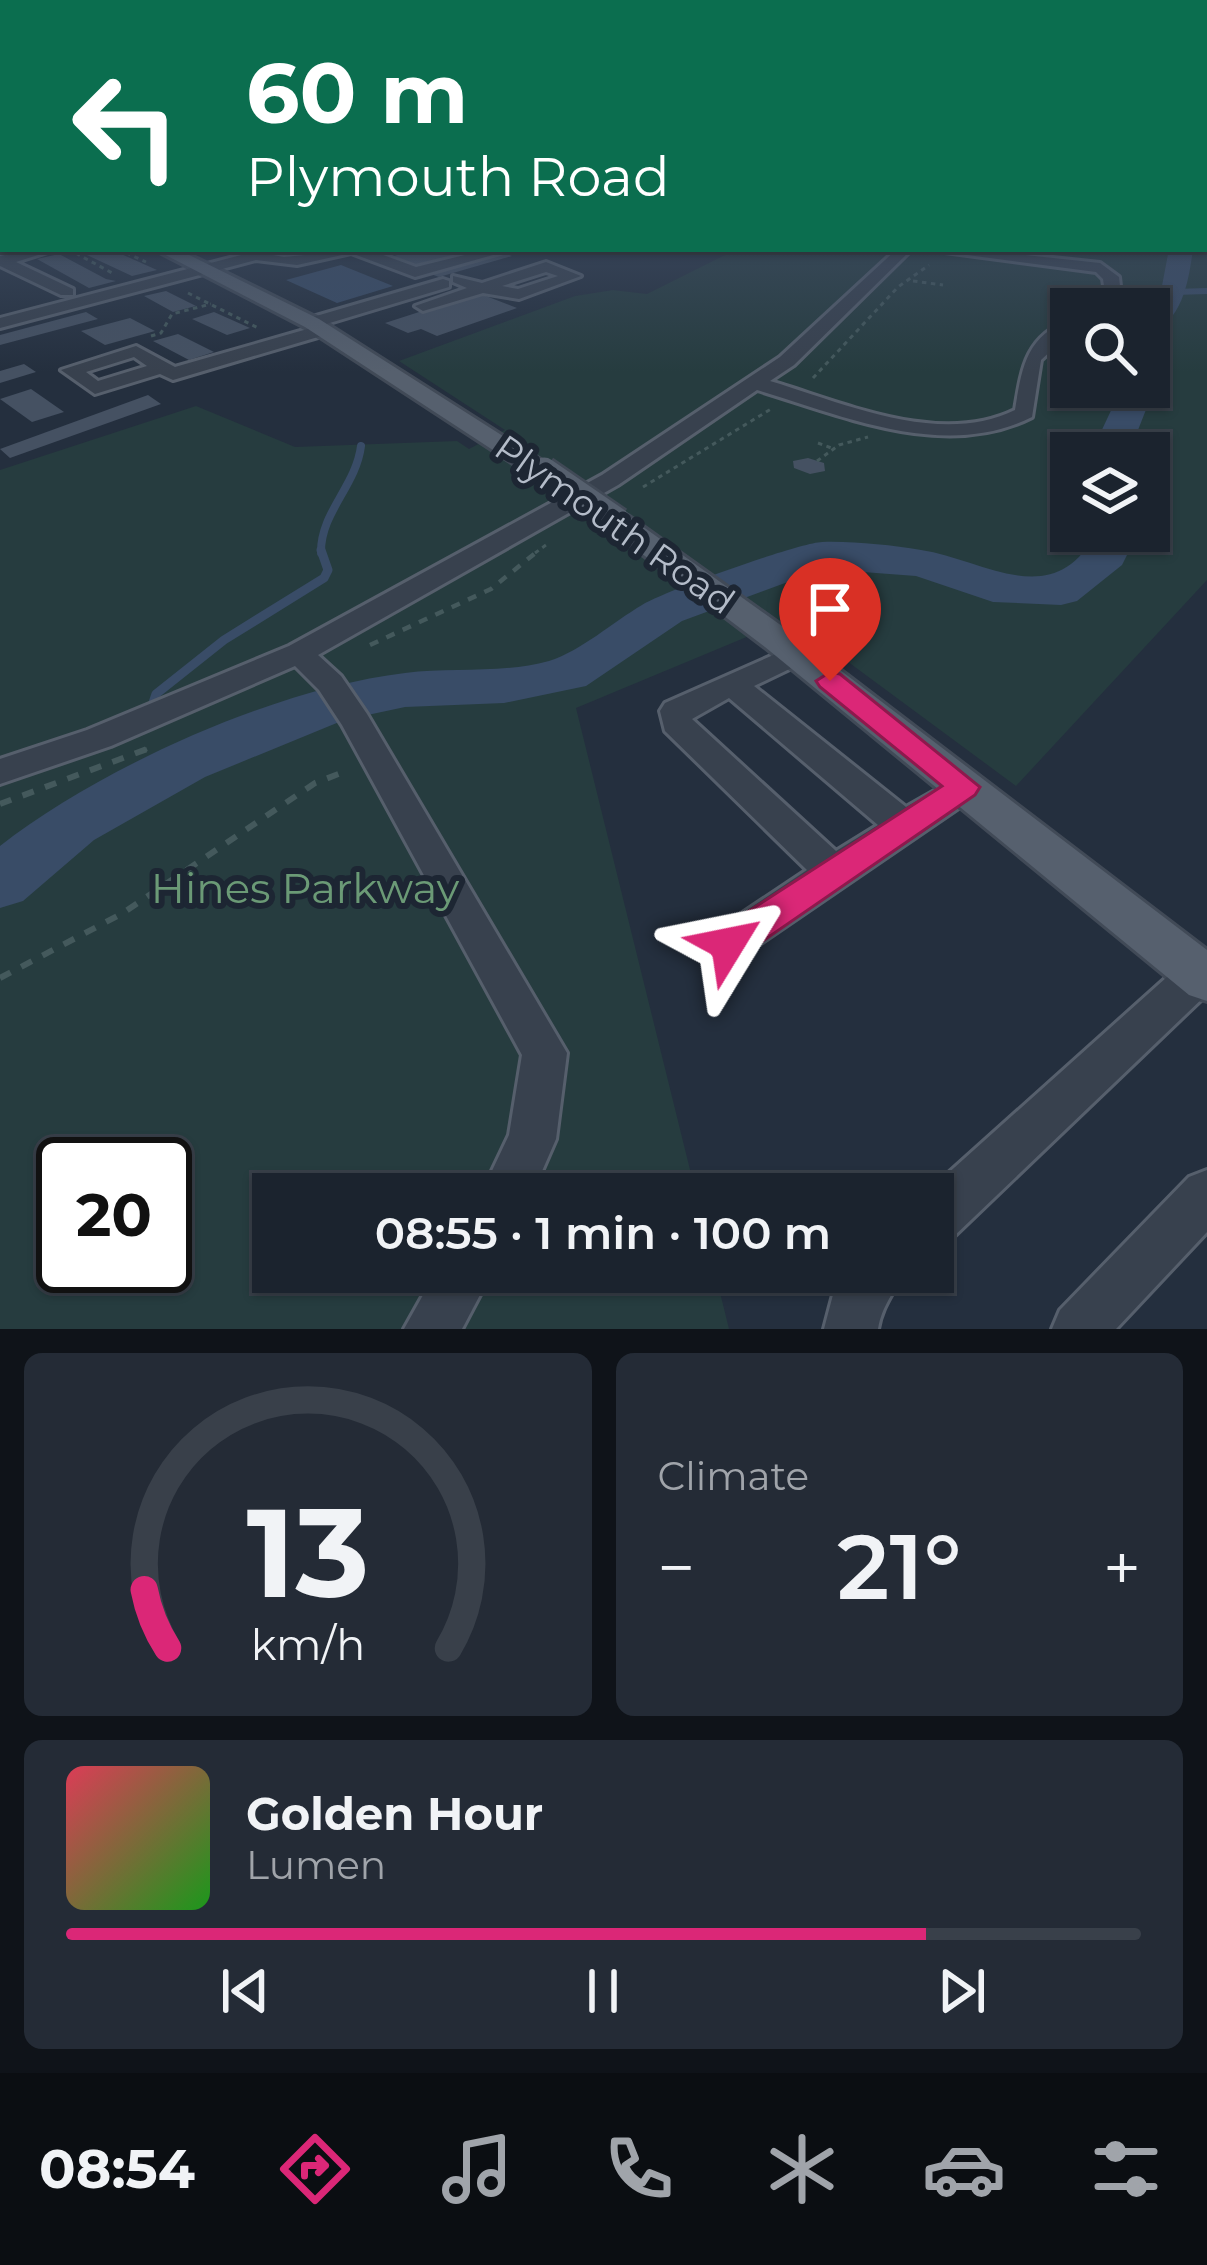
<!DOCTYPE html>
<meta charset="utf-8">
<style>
:root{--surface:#1b232e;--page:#242b36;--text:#f1f3f6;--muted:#a0a4aa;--line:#39404a;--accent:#db2777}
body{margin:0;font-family:Montserrat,sans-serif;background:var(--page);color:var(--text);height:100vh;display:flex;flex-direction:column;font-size:45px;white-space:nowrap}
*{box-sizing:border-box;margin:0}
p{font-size:39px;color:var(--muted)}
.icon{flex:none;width:66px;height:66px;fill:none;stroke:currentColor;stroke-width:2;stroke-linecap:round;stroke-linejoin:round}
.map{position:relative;height:1329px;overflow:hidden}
.side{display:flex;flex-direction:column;gap:24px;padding:24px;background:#0f1319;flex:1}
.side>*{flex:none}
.guide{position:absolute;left:0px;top:0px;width:1209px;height:252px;box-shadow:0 3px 9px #0004,0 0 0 3px var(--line);background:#0b6e4f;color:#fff;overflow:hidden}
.buttons{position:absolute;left:1050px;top:288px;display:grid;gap:24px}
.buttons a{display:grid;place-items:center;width:120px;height:120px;border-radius:0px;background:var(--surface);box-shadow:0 3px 9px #0004,0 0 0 3px var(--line);font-size:60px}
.speed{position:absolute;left:36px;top:1137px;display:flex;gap:24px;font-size:60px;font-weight:700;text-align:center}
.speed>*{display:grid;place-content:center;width:156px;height:156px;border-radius:50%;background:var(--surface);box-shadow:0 3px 9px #0004,0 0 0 3px var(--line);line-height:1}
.speed .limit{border:6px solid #111;border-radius:18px;background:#fff;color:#111}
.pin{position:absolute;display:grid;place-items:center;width:102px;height:102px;color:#fff;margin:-123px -51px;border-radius:50% 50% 50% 0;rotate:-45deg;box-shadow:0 0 12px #0007}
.pin .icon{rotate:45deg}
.me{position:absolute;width:132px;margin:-66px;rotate:55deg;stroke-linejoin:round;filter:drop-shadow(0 0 9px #0008)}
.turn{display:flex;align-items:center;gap:42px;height:252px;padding:0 48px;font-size:54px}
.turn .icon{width:156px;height:156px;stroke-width:2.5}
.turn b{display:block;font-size:84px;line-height:102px}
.big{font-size:90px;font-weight:600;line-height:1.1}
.side .widget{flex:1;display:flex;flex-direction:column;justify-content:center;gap:18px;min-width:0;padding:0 42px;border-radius:18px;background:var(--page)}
.side .dial{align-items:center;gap:0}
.dial svg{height:312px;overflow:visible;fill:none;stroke:var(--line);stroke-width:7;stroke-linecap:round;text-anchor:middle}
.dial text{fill:var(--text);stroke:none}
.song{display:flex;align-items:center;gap:36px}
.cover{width:144px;height:144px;border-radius:18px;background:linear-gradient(135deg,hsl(350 70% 55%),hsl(120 70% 35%))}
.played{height:12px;border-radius:6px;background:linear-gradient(90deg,var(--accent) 80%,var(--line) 80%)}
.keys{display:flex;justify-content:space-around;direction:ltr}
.heat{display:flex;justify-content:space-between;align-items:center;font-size:66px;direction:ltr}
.side .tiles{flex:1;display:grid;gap:24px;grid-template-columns:1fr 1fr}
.widget:last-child{grid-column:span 2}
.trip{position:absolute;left:252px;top:1173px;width:702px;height:120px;border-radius:0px;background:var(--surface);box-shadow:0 3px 9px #0004,0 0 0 3px var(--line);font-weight:600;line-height:120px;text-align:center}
.dock{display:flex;height:192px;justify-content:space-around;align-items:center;background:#0b0e12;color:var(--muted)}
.dock .icon{width:84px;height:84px}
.dock .current{color:var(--accent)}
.dock b{font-size:54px;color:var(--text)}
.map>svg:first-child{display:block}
.green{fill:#263c3f;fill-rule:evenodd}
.water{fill:#394c67}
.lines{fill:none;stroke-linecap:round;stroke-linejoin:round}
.stream-far2{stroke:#394c67;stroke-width:6}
.stream-far1{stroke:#394c67;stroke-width:8}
.stream{stroke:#394c67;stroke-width:9}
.river{fill:#394c67;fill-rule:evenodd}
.building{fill:#455162}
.minor-casing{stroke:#565f6c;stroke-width:6}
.major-casing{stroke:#414a57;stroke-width:6}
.path-far2{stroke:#44595c;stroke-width:3;stroke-dasharray:4.5 4.5;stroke-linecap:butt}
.path-far1{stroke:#44595c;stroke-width:4.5;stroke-dasharray:9 9;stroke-linecap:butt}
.path{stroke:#44595c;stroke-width:6;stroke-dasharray:12 12;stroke-linecap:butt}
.minor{fill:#38414e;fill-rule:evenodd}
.major{fill:#56606e;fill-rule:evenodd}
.major-bridge-casing{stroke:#414a57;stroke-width:32;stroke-linecap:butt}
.major-bridge{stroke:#56606e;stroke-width:27}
.route{fill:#db2777;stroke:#8e194d;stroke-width:3}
.labels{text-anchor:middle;stroke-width:12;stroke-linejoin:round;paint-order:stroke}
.street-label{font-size:36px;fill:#b4bcc9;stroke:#1d2633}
.near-park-label{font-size:42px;fill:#6b9a76;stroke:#1d2633}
</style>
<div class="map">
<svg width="1207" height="1329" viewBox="0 0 1207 1329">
<rect width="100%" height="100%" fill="#242f3e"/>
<path class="green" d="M1207,186V580L1016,786L790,619L576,708L696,1194H273V1272H715L729,1329H0V470L196,406L295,447L457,441L469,449L505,430L399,361L575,296L613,290L647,294L737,249H1206ZM1071,309H1149V387H1071ZM1071,453H1149V531H1071ZM63,1164H165V1266H63Z"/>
<polygon class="water" points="341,265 393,286 337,303 286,280"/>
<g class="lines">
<polyline class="stream-far2" points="1174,292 1207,291"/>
<path class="stream-far1" d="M321,553C320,513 356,486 361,446"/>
<polyline class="stream" points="153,703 156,694 224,640 324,578 328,570 321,550"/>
<g class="river">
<rect x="1206" y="192" width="1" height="12"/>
<path d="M1169,249H1193C1189,278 1183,323 1149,332V309H1145L1161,291Z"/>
<polygon points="1110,387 1144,387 1149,402 1129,453 1091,453 1115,402"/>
<path d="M1097,531H1139L1122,565L1077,601L1061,605L993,602L916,576L823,569L682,621L586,686L504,703L405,707L344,720L205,777L94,840L23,901L0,908V846C101,767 277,688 405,673C453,667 502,674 549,661C581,651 613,622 642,605C665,591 798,543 822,542C853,541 890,545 921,550C986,560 1054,614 1097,531Z"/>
</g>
</g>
<g class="building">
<polygon points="74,249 110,249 157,270 132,276"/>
<polygon points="423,249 482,249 482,250 422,267 393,256"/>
<polygon points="504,253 512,256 439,277 431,274"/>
<polygon points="59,254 106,279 116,281 89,288 37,259"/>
<polygon points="166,291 196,306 173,312 144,296"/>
<polygon points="478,293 517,308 437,336 421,329 408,333 385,323"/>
<polygon points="86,312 98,319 0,345 0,335"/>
<polygon points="214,312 250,328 227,335 192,319"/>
<polygon points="130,318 155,331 105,345 81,331"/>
<polygon points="178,334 214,352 189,360 153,341"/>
<polygon points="24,364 36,372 0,383 0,371"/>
<polygon points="31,389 64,412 32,422 0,399"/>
<polygon points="148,395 161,404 10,458 0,449"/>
<polygon points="808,458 824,463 825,471 810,474 794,468 793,461"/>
</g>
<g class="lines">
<defs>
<g id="minor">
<polygon points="3,199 3,207 0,208 0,200"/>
<polygon points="3,230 3,238 0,239 0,231"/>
<polygon points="32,249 57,249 16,262 73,289 73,295 61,295 0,266 0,256"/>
<polygon points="240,249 284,257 367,249 416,267 489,249 514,249 415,277 351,253 297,265 256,260 0,328 0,318 245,254"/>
<path d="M897,249H912L794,365L770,381C844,403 940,447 1015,410C1022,367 1026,336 1071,319V332L1041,360L1032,417C946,461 843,416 757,390L618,485L318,655L341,676L367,714L567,1053L556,1139L532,1194H481L509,1135L522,1055L342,725L319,690L295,666L111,746L0,784V759L87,730L289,646L602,475L780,357Z"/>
<polygon points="922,249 969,249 1100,263 1119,277 1121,295 1105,309 1086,309 1105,293 1103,279 1096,272"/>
<path d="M546,262L581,276L519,299L483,293L423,311L415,306L467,288L453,282V276L482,283ZM546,272L558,276L518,289L502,286Z"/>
<path d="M443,279L449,281V287L323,325L331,330L328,334L173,380L160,374L95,394L61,370L136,346L175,367L311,328L303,323L306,319ZM134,357L147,366L98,381L86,372Z"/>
<path d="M796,645L806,647L811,654L806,661L754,686L906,807L964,774L976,778L981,787L976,796L742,956L728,962L714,956L708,944L714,932L807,870L665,731L660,711L665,703ZM729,698L878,825L836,851L692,719Z"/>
<polygon points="1201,955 1207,957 1207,994 951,1239 933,1246 933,1194 925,1194 1186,960"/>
<polygon points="1207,1170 1207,1232 1116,1329 1052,1329 1060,1310 1189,1177"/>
<polygon points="436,1272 492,1272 462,1329 404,1329"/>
<path d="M839,1272H903C894,1294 882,1305 878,1329H824Z"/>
</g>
<g id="major">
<rect x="0" y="188" width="3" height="9"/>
<polygon points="154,249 177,249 319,319 558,471 544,479 534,477 305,327"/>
<polygon points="618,513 628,516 789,631 1207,950 1207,1001 1189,995 765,647 608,528 603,522"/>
</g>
</defs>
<use href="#minor" class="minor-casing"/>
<use href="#major" class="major-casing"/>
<g class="path-far2">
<polyline points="68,249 114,274"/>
<polyline points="118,249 146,262"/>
<polyline points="913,281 943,285"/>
<polyline points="188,293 258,328"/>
<polyline points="151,336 161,333 172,314 211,304"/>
<polyline points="813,378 898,287 929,265"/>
<polyline points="818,443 834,449"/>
<polyline points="817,461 839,445 868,437"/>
<polyline points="643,487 771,409"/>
<polyline points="535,553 546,545"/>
</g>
<g class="path-far1">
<polyline points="370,645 491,589 539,550"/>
<polyline points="142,751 147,749"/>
</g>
<g class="path">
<polyline points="0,804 147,749"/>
<polyline points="0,978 123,913 315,783 349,770"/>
</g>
<use href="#minor" class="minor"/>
<use href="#major" class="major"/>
<defs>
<polyline id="major-bridge" points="544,471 618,522"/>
</defs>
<use href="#major-bridge" class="major-bridge-casing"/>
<use href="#major-bridge" class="major-bridge"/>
</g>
<linearGradient id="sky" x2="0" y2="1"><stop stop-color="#141a22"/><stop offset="0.5" stop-color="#3f4d63"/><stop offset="1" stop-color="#3f4d63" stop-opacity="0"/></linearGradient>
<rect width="1207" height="372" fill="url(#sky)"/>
<polygon class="route" points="830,672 840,674 980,787 975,795 741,956 728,960 715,956 710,944 715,933 942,786 820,687 816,681"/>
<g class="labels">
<g class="street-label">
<text transform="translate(615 524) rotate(35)" y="13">Plymouth Road</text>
</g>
<g class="near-park-label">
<text x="305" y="903">Hines Parkway</text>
</g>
</g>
</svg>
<div class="buttons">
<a><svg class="icon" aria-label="search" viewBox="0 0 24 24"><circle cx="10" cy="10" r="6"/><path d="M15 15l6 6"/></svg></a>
<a><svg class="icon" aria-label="layers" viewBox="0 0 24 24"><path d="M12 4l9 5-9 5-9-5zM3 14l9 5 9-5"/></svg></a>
</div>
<div class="speed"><div class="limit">20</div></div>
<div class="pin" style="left:830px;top:681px;background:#d93025"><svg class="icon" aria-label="arrive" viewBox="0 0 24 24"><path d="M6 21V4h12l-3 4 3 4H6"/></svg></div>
<svg class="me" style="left:728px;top:944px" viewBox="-20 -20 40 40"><path d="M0-17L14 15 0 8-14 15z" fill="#db2777" stroke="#fff" stroke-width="4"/></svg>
<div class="trip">08:55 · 1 min · 100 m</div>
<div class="guide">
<div class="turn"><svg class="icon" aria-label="left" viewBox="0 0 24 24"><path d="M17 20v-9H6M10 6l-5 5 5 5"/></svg><div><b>60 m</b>Plymouth Road</div></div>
</div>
</div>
<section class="side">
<div class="tiles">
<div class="widget dial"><svg viewBox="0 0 100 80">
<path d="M14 69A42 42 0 1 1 86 69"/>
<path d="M14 69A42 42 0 0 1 8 54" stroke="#db2777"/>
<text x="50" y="56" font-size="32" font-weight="700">13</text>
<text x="50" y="72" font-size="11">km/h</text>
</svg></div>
<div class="widget"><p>Climate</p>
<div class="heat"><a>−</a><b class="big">21°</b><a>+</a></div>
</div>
<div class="widget">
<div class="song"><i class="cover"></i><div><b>Golden Hour</b><p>Lumen</p></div></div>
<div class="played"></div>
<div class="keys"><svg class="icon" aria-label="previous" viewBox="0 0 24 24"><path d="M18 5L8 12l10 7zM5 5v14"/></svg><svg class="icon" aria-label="pause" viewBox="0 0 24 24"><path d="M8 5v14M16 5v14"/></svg><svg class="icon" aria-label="next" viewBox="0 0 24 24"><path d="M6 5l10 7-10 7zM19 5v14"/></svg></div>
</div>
</div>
</section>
<nav class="dock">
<b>08:54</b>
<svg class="icon current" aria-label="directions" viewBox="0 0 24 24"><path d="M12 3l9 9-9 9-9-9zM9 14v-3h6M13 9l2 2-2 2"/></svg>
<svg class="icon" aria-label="music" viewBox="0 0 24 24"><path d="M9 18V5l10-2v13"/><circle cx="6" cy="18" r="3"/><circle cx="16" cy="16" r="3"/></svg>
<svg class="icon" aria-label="phone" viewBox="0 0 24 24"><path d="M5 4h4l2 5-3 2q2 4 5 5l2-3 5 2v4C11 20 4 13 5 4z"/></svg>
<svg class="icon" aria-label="climate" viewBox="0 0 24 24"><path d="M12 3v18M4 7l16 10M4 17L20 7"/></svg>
<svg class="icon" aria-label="car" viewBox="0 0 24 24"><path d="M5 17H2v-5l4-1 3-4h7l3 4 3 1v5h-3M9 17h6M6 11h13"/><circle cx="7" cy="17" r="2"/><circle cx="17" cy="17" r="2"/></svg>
<svg class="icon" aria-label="filters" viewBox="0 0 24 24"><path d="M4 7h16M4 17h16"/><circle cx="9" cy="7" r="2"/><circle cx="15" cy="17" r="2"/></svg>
</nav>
